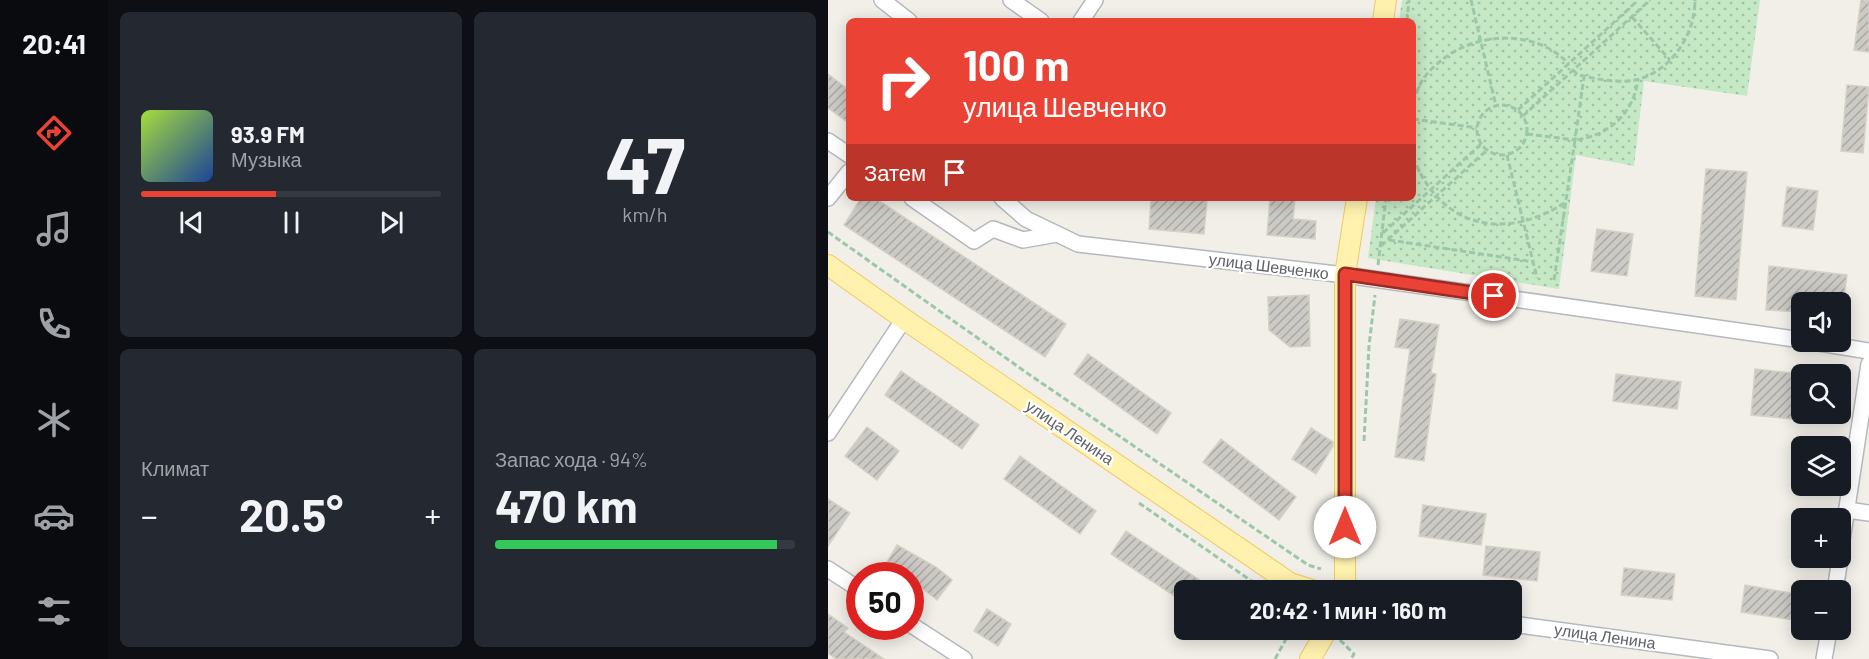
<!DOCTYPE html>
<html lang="ru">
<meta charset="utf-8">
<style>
:root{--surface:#171b24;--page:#242831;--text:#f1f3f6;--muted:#9ea1a6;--line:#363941;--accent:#ea4335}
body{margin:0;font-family:Barlow,sans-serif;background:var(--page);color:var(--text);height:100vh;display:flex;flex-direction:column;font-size:22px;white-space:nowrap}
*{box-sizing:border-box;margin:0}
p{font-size:20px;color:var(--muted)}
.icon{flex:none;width:33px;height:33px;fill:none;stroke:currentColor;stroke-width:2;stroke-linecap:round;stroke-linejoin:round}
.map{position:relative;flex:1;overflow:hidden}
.side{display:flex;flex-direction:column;gap:12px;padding:12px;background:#0d0f14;width:720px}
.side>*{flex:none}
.hud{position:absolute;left:18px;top:18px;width:570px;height:183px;border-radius:9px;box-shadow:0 3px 15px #0003;background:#ea4335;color:#fff;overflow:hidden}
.fabs{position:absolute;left:963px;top:292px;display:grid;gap:12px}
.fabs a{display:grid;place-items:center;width:60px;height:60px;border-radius:9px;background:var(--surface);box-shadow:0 3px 15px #0003;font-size:30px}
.speed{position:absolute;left:18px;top:562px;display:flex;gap:12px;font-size:30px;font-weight:700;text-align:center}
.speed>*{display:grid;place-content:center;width:78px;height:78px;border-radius:50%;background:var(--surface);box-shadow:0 3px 15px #0003;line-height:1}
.speed .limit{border:9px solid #d22;background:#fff;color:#111}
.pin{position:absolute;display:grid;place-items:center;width:51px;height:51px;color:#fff;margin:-26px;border:3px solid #fff;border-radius:50%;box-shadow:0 2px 6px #0007}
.me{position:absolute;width:66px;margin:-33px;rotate:0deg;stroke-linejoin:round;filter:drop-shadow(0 0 4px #0008)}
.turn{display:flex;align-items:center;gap:21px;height:126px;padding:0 18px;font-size:27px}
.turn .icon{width:78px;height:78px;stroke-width:2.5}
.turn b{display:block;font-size:42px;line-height:51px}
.then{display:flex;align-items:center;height:57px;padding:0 18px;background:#0003;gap:12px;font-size:22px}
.big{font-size:45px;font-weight:700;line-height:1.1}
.side .card{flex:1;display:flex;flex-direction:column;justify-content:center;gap:9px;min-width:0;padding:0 21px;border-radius:9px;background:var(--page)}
.side .dial{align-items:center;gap:0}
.dial b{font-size:78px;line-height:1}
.song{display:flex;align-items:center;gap:18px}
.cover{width:72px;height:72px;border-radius:9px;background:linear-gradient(135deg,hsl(80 70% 55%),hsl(220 70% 35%))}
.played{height:6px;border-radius:3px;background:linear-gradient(90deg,var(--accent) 45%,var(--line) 45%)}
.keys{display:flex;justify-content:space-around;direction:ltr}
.heat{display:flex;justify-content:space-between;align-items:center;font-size:33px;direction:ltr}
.charge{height:9px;border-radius:4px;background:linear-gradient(90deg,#34c759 94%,var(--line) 0)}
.side .tiles{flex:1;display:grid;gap:12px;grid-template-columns:repeat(2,1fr)}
.trip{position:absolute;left:346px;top:580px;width:348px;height:60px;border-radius:9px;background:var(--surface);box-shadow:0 3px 15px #0003;font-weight:700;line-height:60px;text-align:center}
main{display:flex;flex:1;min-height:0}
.menu{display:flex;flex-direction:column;width:108px;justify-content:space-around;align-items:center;background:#090b0e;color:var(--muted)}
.menu .icon{width:42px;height:42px}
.menu .active{color:var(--accent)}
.menu b{font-size:27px;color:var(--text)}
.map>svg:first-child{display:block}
.park{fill:url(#park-dots)}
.building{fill:url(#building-hatch);stroke:#d6d1c6;stroke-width:1.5}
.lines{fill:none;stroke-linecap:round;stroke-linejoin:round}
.minor-casing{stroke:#b5b8bc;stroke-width:18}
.major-casing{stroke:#f2c960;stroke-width:22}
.path{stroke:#9cc7a9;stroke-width:3;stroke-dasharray:6 3;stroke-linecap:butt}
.minor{stroke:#fff;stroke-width:15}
.major{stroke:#fff2af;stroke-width:20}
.route-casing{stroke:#982c22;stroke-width:15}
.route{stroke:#ea4335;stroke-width:10}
.labels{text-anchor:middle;stroke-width:4.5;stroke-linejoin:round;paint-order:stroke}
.street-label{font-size:16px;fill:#5f6368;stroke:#fff}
</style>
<main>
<nav class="menu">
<b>20:41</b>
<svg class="icon active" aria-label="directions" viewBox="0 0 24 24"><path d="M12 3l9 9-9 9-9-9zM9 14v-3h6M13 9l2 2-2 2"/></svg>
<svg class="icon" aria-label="music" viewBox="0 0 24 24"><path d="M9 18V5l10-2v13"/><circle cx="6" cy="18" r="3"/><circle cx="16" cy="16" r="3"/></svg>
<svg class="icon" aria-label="phone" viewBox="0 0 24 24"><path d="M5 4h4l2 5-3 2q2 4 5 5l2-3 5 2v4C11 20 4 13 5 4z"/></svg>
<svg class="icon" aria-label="climate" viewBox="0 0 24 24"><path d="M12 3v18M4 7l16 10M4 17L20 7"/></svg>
<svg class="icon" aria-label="car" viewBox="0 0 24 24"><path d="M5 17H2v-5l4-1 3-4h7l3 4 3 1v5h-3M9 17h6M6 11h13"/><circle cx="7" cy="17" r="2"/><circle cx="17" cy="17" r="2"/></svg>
<svg class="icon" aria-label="filters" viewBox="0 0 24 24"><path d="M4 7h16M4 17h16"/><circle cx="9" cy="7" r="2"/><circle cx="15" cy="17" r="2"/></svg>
</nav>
<section class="side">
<div class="tiles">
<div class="card">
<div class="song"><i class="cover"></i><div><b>93.9 FM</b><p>Музыка</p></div></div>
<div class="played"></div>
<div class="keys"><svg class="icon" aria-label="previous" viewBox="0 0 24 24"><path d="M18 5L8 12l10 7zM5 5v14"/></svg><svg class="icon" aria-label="pause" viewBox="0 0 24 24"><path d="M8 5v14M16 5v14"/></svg><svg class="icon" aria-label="next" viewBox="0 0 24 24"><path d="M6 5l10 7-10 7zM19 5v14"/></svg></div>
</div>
<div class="card dial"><b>47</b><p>km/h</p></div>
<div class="card"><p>Климат</p>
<div class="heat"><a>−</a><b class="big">20.5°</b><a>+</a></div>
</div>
<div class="card"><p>Запас хода · 94%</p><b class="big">470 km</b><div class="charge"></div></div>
</div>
</section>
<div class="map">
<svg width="1041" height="659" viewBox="0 0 1041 659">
<defs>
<pattern id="park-dots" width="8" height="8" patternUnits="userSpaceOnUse" patternTransform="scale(1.5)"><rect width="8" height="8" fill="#c5e8c5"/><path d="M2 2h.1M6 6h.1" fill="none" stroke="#a3c0a4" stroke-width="1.8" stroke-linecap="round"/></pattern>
<pattern id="building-hatch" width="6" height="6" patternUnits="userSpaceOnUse" patternTransform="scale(1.5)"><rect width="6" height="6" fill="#cccac5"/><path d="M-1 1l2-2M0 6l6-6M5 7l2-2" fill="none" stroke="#a9a8a4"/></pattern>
</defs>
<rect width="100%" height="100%" fill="#f1efe8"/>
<polygon class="park" points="574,0 932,0 919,96 816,81 806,166 748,155 731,289 540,258 548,198 585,198 585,21 571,21"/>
<g class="building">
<polygon points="1033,0 1041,0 1041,52 1026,50"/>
<polygon points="0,74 21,90 21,123 0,108"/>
<polygon points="1019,85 1041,87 1035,153 1013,151"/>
<polygon points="878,169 919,172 908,300 867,296"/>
<polygon points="959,187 990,191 985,230 954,226"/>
<polygon points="33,198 47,198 238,324 217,357 16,225"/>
<polygon points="323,198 379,200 376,234 321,229"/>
<polygon points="442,198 467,198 465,219 488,221 487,239 439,235"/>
<polygon points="769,229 805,234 799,276 763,271"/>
<polygon points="941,266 1019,275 1015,303 974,303 974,312 938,310"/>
<polygon points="481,295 482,346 462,347 441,330 440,297"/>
<polygon points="572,319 611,325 603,373 608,374 596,461 567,457 582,349 567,347"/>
<polygon points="260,354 343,413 329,434 246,374"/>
<polygon points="927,369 974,374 974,420 923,415"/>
<polygon points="73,371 151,425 134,449 57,395"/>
<polygon points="788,374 853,382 849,409 785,401"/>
<polygon points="39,427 71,451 49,480 17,456"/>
<polygon points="483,428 505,442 505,446 488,474 464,459"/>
<polygon points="393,439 468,497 451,520 375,462"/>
<polygon points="192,456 268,511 252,534 176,479"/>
<polygon points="0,499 22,513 0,546"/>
<polygon points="595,505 658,514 653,545 591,536"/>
<polygon points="298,531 388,591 357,591 357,603 283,554"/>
<polygon points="69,545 108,567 124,580 109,600 82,579 82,576 71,576 56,567"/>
<polygon points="658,546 712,552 709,581 655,575"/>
<polygon points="796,568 847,574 844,600 793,595"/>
<polygon points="917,585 974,595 972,621 913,612"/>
<polygon points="159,609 183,624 170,646 146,631"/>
<polygon points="0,614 20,628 16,632 56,659 8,659 0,653"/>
</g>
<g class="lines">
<defs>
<g id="minor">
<polyline points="54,0 81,21"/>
<polyline points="183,0 213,21"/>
<polyline points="253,21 267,0"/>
<polyline points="0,141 21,155"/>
<polyline points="0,198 21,172"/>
<polyline points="84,198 146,241 165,229 195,240 229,234"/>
<polyline points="174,198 198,219 250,244 517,275 974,340"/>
<polyline points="985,342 1041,351"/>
<polyline points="0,433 76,319"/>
<polyline points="1019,510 1041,513"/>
<polyline points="1012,553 1041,364"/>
<polyline points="0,569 32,590"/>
<polyline points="1007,591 1012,558"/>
<polyline points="82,624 136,659"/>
<polyline points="684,624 942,659"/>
<polyline points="996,659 1001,630"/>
</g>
<g id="major">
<polyline points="555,21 558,0"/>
<polyline points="0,265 76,319 462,583 487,591"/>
<polyline points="517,591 517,275 529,198"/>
<polyline points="482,659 499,630"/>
</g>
</defs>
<use href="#minor" class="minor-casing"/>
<use href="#major" class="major-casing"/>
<g class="path">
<polyline points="643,0 668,106"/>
<polyline points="804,17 842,60"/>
<polyline points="579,21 581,0"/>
<path d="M745,70L750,75L756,76C773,80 790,83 807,80C843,72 867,35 867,0"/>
<path d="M585,102C589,92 592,81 600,73C634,33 703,24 741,64"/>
<circle cx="674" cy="130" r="25"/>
<polyline points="690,110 807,3 807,0"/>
<polyline points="695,116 822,0"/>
<polyline points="585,119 649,128"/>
<polyline points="699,134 747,140 756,77"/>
<polyline points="679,155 709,278"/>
<path d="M585,157C612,228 677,242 738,202"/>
<polyline points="0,232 199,373 480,565 493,569"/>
<polyline points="555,233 653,144"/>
<polyline points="561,240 706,262"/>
<polyline points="553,246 659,150"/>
<polyline points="550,265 558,198"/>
<path d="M726,280L747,140C781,136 806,113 810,79"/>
<polyline points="536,441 541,346 547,295"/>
<polyline points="311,503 438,591"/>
<polyline points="512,640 526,654 523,659"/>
<polyline points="447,659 463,630"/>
</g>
<use href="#minor" class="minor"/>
<use href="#major" class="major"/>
</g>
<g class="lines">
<defs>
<polyline id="route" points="517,527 517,274 666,296"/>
</defs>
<use href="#route" class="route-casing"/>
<use href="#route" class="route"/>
</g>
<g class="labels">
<g class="street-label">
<text transform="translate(441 266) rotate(7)" y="6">улица Шевченко</text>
<text transform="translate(242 432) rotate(34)" y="6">улица Ленина</text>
<text transform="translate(777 636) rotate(8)" y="6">улица Ленина</text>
</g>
</g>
</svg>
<div class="fabs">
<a><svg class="icon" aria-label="sound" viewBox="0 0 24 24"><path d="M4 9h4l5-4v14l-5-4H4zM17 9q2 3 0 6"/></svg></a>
<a><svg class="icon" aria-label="search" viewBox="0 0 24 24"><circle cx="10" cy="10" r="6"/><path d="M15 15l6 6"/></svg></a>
<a><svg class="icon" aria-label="layers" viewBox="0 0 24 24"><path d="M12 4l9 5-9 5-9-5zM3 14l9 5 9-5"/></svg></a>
<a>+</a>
<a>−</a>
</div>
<div class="speed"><div class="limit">50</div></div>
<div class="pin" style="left:666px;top:296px;background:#d93025"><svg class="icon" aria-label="arrive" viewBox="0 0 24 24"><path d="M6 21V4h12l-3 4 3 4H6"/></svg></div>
<svg class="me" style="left:517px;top:527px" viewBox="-20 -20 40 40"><circle r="19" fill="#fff"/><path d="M0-13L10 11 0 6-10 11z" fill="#ea4335"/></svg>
<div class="trip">20:42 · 1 мин · 160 m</div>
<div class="hud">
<div class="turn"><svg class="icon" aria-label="right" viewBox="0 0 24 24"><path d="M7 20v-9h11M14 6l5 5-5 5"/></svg><div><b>100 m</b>улица Шевченко</div></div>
<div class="then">Затем<svg class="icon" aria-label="arrive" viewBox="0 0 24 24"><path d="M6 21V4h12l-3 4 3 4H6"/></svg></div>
</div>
</div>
</main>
